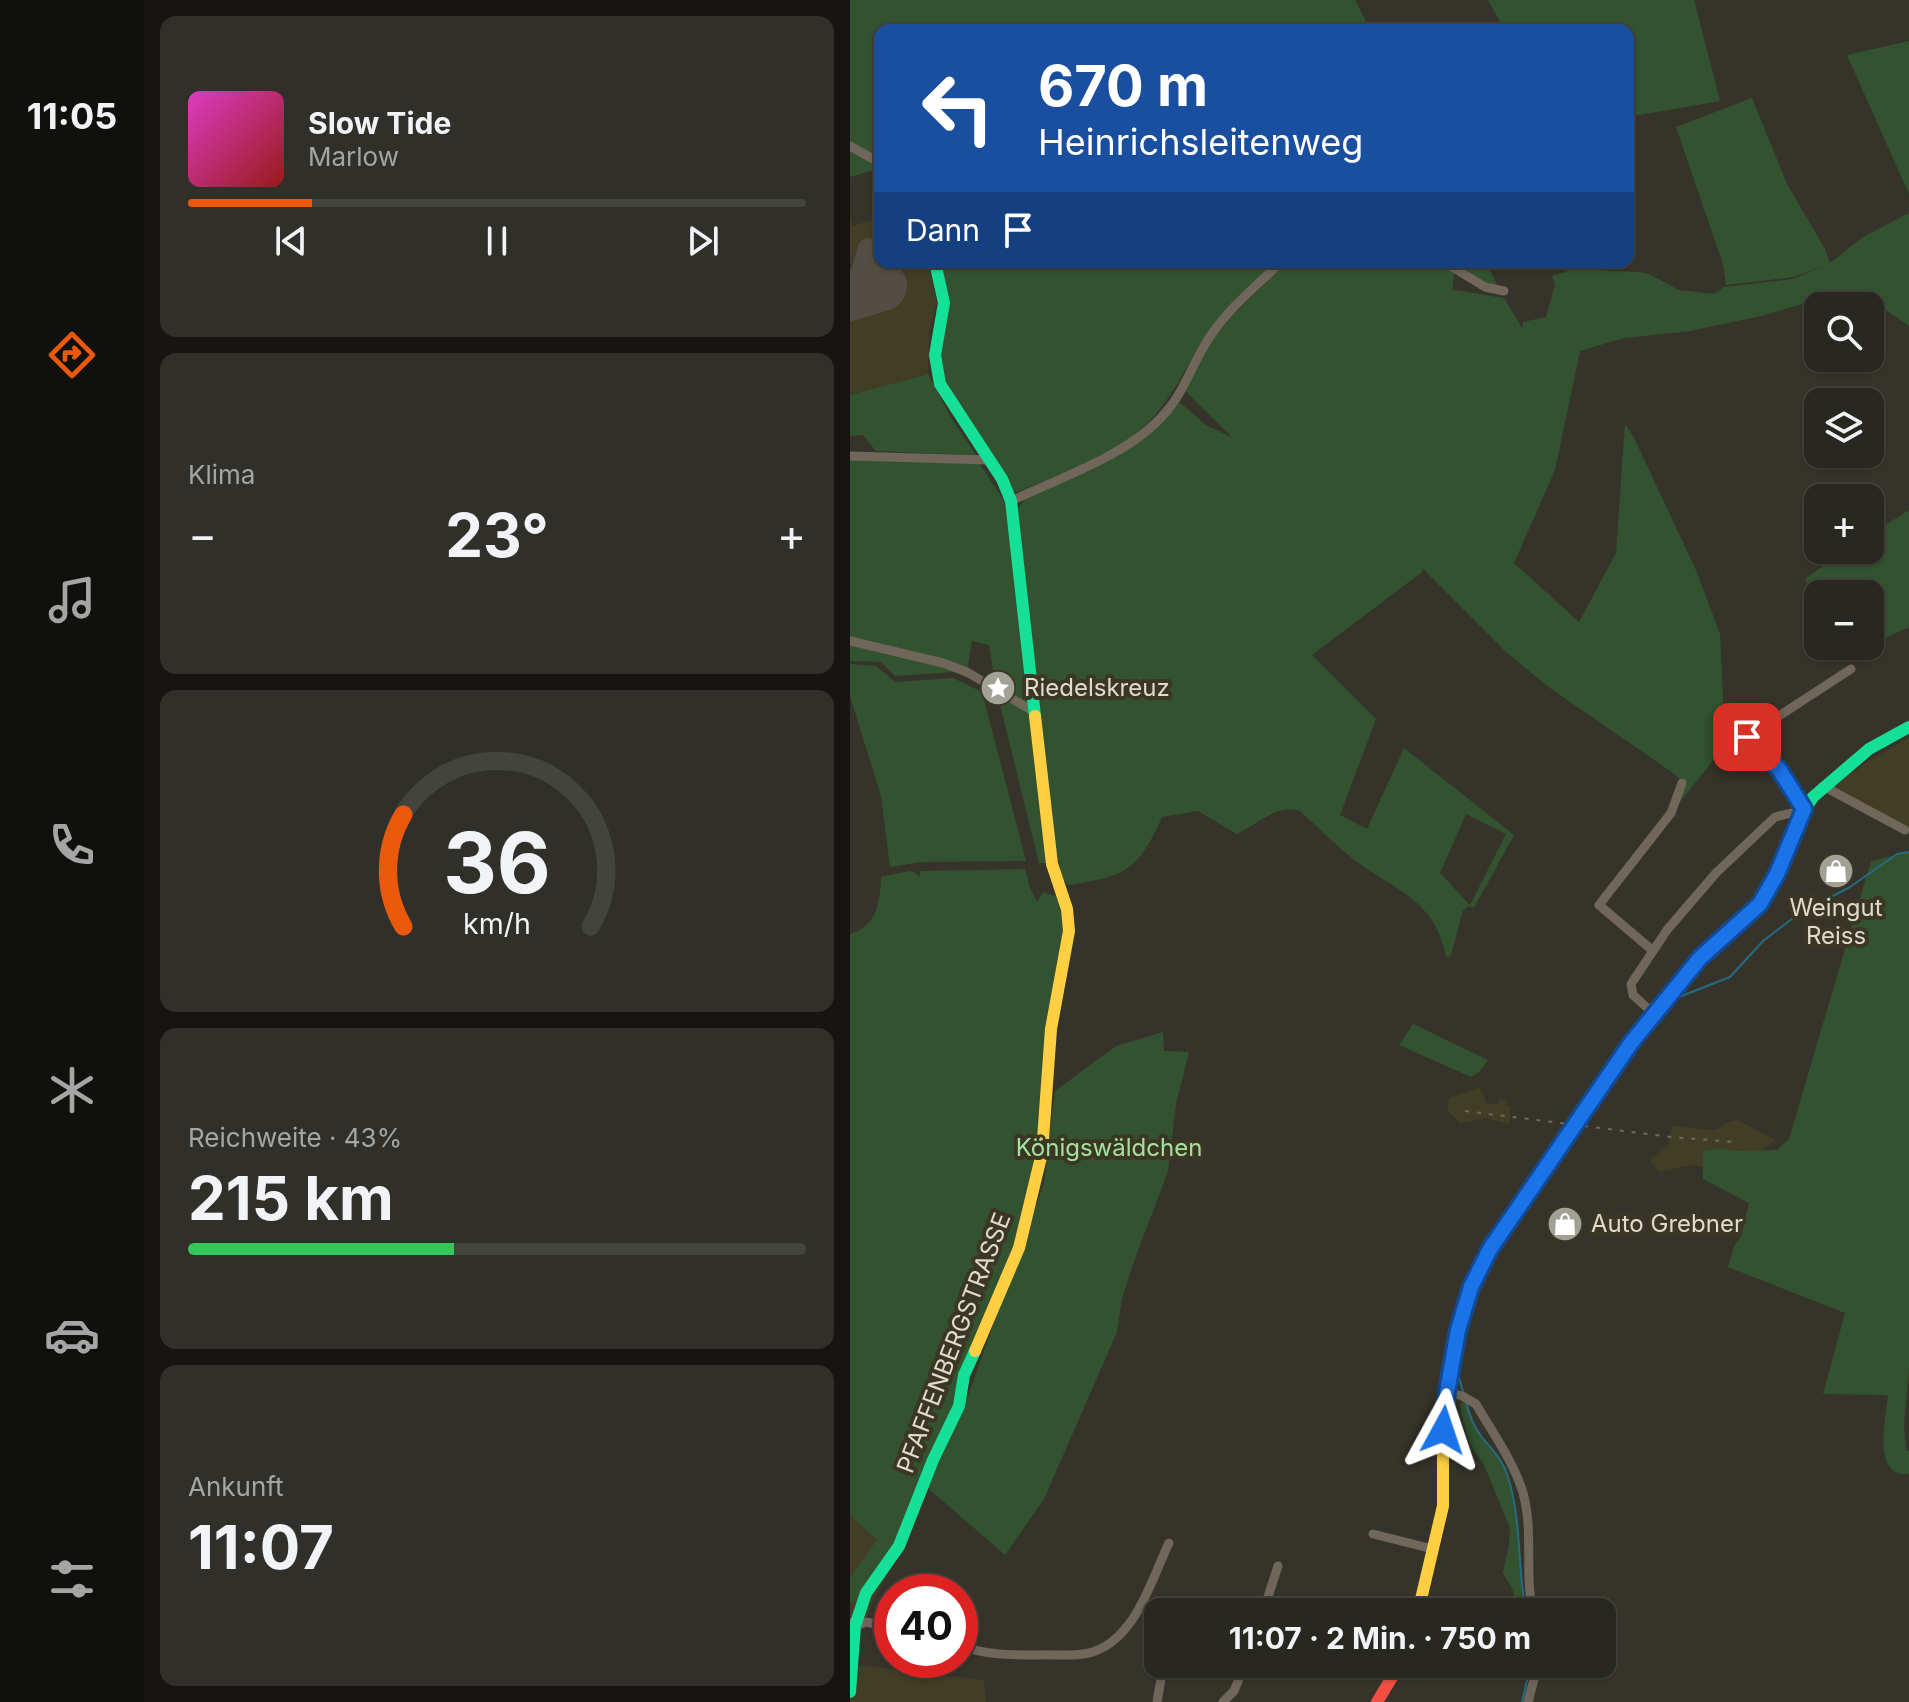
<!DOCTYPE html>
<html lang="de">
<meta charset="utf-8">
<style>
:root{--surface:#282720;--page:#302f29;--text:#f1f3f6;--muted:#a5a5a5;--line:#44443e;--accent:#ea580c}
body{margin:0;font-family:Inter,sans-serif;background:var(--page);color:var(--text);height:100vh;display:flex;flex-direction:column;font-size:30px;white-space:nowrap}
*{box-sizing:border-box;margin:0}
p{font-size:26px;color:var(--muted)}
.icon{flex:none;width:44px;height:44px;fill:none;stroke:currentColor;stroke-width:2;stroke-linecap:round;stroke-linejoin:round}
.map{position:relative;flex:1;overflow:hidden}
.panel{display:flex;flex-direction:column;gap:16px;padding:16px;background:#161512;width:706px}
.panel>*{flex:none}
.top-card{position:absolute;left:24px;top:24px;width:760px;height:244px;border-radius:16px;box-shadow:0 2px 6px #0004,0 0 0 2px var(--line);background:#1a4fa0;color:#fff;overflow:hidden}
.tools{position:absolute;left:954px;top:292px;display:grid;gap:16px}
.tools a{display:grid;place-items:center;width:80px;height:80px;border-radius:16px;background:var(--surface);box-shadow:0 2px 6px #0004,0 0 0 2px var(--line);font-size:40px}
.speed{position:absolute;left:24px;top:1574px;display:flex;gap:16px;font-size:40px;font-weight:700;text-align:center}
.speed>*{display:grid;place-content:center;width:104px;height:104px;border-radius:50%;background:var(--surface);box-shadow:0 2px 6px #0004,0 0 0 2px var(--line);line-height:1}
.speed .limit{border:12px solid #d22;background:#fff;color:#111}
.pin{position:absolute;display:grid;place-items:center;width:68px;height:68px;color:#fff;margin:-34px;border-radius:16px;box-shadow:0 4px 12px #0006}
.me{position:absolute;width:88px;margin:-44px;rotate:5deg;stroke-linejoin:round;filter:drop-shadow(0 0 6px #0008)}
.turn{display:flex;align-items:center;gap:28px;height:168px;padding:0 32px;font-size:36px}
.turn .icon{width:104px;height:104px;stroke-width:2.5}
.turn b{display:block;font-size:56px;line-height:68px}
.then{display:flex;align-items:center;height:76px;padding:0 32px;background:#0003;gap:16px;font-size:30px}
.big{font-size:60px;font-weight:700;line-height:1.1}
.panel .tile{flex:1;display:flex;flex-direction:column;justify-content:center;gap:12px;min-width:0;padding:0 28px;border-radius:16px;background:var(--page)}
.panel .dial{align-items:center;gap:0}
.dial svg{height:208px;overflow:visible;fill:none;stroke:var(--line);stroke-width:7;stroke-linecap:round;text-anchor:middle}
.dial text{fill:var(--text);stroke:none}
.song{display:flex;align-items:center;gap:24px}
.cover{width:96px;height:96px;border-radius:12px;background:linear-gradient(135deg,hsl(310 70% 55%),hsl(0 70% 35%))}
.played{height:8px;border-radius:4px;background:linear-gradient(90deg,var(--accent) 20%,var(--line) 20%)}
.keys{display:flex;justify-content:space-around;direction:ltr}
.heat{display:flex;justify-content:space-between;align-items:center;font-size:44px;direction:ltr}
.charge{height:12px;border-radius:6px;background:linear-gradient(90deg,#34c759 43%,var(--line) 0)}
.trip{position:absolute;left:294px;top:1598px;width:472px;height:80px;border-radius:16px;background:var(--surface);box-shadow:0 2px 6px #0004,0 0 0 2px var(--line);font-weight:700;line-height:80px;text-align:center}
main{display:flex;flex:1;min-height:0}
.dock{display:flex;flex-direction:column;width:144px;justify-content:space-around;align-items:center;background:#10100d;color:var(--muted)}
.dock .icon{width:56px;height:56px}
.dock .active{color:var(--accent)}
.dock b{font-size:36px;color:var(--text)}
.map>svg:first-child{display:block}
.built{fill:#423d25}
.green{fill:#335330;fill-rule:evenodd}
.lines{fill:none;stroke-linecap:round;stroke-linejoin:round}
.stream{stroke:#256c83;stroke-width:2}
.taxiway{stroke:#524e45;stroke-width:20}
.runway{stroke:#524e45;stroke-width:50}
.street{stroke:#70665a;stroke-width:9}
.fast{stroke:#16e098;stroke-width:12}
.slow{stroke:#ffcf43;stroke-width:12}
.jam{stroke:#f24e42;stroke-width:12}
.rail{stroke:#6d6960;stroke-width:2;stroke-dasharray:4 8;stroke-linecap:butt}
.route-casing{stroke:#114b97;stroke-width:20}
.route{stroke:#1a73e8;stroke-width:14}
.labels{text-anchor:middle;stroke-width:8;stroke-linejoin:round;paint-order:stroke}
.poi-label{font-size:24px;fill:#dedbcf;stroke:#3c3724;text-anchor:start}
.park-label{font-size:24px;fill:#a1e29e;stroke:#3c3724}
.street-label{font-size:24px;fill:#dedbcf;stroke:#3c3724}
</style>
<main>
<nav class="dock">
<b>11:05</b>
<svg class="icon active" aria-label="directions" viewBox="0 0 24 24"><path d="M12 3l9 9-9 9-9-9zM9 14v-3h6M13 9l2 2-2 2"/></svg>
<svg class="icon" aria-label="music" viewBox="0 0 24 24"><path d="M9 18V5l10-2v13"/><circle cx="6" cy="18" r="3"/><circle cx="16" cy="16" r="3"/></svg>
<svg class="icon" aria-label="phone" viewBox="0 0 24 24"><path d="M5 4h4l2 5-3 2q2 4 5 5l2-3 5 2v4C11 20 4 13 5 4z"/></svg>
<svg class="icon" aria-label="climate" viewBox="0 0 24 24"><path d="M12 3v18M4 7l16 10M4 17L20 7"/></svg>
<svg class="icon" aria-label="car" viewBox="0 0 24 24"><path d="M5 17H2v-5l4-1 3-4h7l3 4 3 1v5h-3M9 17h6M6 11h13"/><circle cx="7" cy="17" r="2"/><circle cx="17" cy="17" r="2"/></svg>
<svg class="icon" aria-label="filters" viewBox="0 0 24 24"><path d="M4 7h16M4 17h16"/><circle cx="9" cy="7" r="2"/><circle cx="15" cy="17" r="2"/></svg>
</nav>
<section class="panel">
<div class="tile">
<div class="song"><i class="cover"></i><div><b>Slow Tide</b><p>Marlow</p></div></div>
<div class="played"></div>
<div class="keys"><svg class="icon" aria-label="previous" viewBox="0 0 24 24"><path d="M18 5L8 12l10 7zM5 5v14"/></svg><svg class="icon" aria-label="pause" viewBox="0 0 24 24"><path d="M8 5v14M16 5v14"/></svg><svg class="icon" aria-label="next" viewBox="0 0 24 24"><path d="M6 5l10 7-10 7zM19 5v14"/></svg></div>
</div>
<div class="tile"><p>Klima</p>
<div class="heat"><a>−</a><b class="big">23°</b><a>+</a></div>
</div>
<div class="tile dial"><svg viewBox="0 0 100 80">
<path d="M14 69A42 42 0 1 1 86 69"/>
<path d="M14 69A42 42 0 0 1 14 26" stroke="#ea580c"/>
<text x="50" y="56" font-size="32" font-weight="700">36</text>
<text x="50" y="72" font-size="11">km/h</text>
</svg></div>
<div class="tile"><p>Reichweite · 43%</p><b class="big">215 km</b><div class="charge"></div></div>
<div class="tile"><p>Ankunft</p><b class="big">11:07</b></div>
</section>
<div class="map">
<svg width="1059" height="1702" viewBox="0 0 1059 1702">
<rect width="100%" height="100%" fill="#36342a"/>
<g class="built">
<polygon points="0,217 3,226 30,217 30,262 78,262 87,303 79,333 78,374 0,395"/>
<polygon points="1059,737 1059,828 984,787 1017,762"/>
<polygon points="630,1087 636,1103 647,1105 650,1099 657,1100 657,1106 661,1107 659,1124 637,1118 610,1123 597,1110 599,1098"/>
<polygon points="888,1120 926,1140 885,1172 841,1165 809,1172 800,1160 818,1145 822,1126 865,1130 881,1121"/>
<polygon points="0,1497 55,1542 24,1599 0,1660"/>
<polygon points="0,1664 134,1680 136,1702 0,1702"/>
</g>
<g class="green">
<polygon points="0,0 505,0 520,30 30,30 30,168 0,177"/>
<polygon points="638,0 844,0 870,101 778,117 778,30 655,30"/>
<polygon points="1059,41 1059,194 997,55"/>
<path d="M902,98L937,184L975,249L980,263L1013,237L1059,213V326L1020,299L1002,294H987L911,316L840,331L774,338L730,351L705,470L664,563L729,622L766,553L775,424L784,438L845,568L870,634L874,720L889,728L821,813L832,783L826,775L700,688L657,653L573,569L572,572L462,655L526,719L490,815L517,829L554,748L664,835L624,908L619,906L613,910L601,955L596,957C586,900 546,891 506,861C486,846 468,827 450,811C429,803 405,825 387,834L348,811L312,817C288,871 276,876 219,885L213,880L205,849L165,512L176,498C235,472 287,453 328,401L356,425L383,438L335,391L361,341L381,317L436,262H636L650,291L635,289L604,273L602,290C620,291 636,296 654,298L672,328L673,322L696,317L705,285L702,276L723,269L788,272L799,274L829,290L864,294L874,287L943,279L978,264L944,277L876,285L873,264L826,127ZM616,814L656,834L620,905L590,873Z"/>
<path d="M85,262H425C402,283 379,303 361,328C337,361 324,400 292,428C257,459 210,473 168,492H160L91,378L85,355L93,320Z"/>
<polygon points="78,374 100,416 126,455 26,451 13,435 0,436 0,395"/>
<polygon points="0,459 128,461 154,501 161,544 197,863 189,863 146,688 139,645 122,641 117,672 124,681 105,672 45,676 31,662 0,661"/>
<polygon points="1059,510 1059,627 1020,645 1020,594 968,594 968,604 955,579 995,550 1020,550 1020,535"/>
<polygon points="0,664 26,666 45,682 103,678 132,692 176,861 71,862 40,867 31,796 0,696"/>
<path d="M1059,852V1368L1054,1425L1056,1450L1059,1451V1474C1021,1477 1036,1417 1038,1395L973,1394L995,1313L878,1267L884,1247L891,1236L899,1203L853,1179V1151L870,1148L887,1151L927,1150L939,1139L1021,861Z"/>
<path d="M175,869L180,888L187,902L193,892L205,896L217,909L201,1029L192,1153L169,1248L114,1375L109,1406L49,1546L9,1599L0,1603V1578L27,1540L0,1515V934C27,927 30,902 31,877L59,871L66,873L69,877L71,871Z"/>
<polygon points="563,1024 638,1060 629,1072 621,1077 549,1045"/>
<polygon points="313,1032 314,1051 339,1052 326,1104 318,1171 283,1264 272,1298 267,1332 194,1499 155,1555 78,1488 119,1393 194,1183 205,1091 266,1046"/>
<path d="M616,1402C619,1413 624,1426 631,1436C641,1450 653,1459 658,1477C672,1520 667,1568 676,1612H669L662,1588L653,1573L659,1545L660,1528L633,1462C619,1449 612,1422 610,1403Z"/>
</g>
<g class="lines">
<g class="stream">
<polyline points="783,1051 829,997 880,977 913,941 947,915 1000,887 1047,854 1059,852"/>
<polyline points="642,1259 709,1158"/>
<polyline points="613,1392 608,1374 614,1332"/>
<path d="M616,1402C619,1414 624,1427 631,1436C642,1450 653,1459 658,1477C672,1521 667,1568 676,1612"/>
<polyline points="672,1702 681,1664"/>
</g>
<g class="taxiway">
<polyline points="11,272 18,248"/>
<polyline points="0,295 0,296"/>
</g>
<polyline class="runway" points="0,296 32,286"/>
<g class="street">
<polyline points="0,146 30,163"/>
<polyline points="594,262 635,287 654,291"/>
<polyline points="0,456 139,460"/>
<path d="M161,501C211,477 280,455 316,412C335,390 343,362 359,338C378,309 406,286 431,262"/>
<polyline points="0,641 93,663 117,672 186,713"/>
<polyline points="973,786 1055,830"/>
<polyline points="954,809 929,769 904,748 897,737 1001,669"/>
<polyline points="802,950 749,905 821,813 832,783"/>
<polyline points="804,1014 783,995 781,984 817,930 866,873 925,817 941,813 950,816"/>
<path d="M597,1392L612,1396L626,1404C642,1432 664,1462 673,1493C684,1532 674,1573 683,1612"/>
<polyline points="523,1534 583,1549"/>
<polyline points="413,1612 428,1566"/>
<polyline points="0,1622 5,1626 16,1622 42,1627"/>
<path d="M110,1646C137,1655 160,1655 189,1655C207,1654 233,1658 250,1649C288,1631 302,1578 319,1543"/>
<polyline points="307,1702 311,1679"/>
<polyline points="373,1702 384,1691 395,1664"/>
<polyline points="678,1702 688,1664"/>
</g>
<g class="fast">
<polyline points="85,262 94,303 85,355 90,384 152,479 161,501 185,716"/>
<polyline points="767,1063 850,958 910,904 927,874 946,823 963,797 1019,749 1059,727"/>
<polyline points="0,1692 5,1626 16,1593 49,1546 83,1460 109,1406 114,1375 125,1351"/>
</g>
<g class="slow">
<polyline points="125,1351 169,1248 192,1153 201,1029 219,931 217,909 202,864 185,716"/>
<polyline points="568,1612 593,1506 593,1430 601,1366 614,1305 640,1249 767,1063"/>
</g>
<polyline class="jam" points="527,1702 550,1664"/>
<polyline class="rail" points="615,1111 821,1137 885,1142"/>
</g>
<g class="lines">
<defs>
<polyline id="route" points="593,1430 597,1392 608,1330 621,1287 640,1249 781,1043 850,958 910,904 927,874 954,809 929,769 904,748 897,737"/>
</defs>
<use href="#route" class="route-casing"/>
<use href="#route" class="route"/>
</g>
<defs>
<symbol id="sight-disc" viewBox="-11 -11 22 22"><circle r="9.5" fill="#a3a195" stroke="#3c3724"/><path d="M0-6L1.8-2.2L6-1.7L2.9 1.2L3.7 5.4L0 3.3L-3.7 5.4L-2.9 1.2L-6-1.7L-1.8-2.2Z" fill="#fff"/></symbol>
<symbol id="shop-disc" viewBox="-11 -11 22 22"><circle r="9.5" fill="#a3a195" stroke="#3c3724"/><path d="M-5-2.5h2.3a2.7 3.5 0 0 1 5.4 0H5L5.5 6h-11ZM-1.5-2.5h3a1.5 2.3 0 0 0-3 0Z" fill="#fff"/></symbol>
</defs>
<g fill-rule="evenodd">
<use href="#sight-disc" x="128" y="668" width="40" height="40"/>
<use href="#shop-disc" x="966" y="851" width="40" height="40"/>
<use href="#shop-disc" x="695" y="1204" width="40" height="40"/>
</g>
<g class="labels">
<g class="poi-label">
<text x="174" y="696">Riedelskreuz</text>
<text x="986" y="916" text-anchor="middle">Weingut<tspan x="986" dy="28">Reiss</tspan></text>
<text x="741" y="1232">Auto Grebner</text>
</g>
<g class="park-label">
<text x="259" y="1156">Königswäldchen</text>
</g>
<g class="street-label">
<text transform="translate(104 1343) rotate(-69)" y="8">PFAFFENBERGSTRASSE</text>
</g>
</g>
</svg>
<div class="tools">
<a><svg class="icon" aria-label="search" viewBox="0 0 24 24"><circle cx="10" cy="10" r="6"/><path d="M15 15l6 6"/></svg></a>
<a><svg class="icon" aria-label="layers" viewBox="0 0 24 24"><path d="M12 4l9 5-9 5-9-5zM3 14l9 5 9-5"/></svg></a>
<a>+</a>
<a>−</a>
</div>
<div class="speed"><div class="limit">40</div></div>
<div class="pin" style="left:897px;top:737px;background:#d93025"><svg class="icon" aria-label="arrive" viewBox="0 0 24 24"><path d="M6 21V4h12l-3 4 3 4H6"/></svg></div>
<svg class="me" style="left:593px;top:1430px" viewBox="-20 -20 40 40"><path d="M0-17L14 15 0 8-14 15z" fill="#1a73e8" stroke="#fff" stroke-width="4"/></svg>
<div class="trip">11:07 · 2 Min. · 750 m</div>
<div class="top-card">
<div class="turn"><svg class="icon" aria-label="left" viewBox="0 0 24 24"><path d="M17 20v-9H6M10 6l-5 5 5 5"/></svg><div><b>670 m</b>Heinrichsleitenweg</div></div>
<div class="then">Dann<svg class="icon" aria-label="arrive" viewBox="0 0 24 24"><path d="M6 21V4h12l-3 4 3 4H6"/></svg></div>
</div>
</div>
</main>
